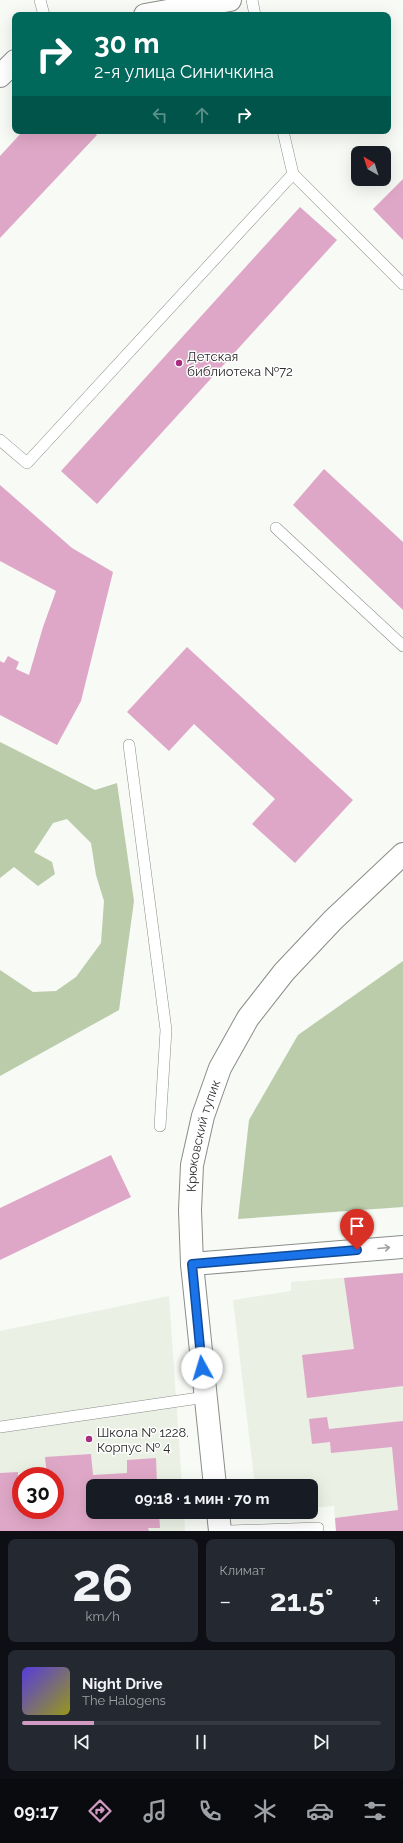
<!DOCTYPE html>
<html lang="ru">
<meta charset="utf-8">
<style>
:root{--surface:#171b24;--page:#242831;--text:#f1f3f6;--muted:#9ea1a6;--line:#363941;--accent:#d19ac2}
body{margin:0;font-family:Raleway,sans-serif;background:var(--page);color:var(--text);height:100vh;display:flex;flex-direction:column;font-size:15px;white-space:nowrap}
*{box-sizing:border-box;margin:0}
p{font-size:13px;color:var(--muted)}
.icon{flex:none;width:22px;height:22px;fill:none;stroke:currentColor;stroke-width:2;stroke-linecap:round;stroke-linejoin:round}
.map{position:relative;height:1531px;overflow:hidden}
.details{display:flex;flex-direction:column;gap:8px;padding:8px;background:#0d0f14;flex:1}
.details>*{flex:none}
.banner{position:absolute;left:12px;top:12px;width:379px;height:122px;border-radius:8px;box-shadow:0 4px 16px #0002;background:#00695c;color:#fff;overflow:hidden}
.needle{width:26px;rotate:321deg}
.buttons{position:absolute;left:351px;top:146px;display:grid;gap:8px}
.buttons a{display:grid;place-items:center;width:40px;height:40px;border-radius:8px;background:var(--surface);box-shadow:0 4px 16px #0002;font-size:20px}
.speed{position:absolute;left:12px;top:1467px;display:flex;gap:8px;font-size:20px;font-weight:700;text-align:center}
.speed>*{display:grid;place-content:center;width:52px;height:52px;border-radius:50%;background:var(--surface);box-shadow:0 4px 16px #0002;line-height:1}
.speed .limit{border:6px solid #d22;background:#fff;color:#111}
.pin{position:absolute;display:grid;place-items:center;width:34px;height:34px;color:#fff;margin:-41px -17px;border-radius:50% 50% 50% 0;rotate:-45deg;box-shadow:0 0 4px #0007}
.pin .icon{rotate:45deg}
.me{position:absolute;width:44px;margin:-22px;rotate:354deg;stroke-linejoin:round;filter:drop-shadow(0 0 3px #0008)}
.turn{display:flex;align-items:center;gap:14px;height:84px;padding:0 16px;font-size:18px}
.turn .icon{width:52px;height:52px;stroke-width:2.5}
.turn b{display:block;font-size:28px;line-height:34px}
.lanes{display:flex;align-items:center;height:38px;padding:0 16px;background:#0003;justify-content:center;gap:20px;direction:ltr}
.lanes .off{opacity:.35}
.big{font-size:30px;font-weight:700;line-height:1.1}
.details .card{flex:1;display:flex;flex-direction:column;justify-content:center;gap:6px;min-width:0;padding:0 14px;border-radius:8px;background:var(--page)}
.details .dial{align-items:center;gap:0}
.dial b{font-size:52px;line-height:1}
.song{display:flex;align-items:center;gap:12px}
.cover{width:48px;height:48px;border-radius:6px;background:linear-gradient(135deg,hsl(250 70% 55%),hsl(60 70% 35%))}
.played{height:4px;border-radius:2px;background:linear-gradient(90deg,var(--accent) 20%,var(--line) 20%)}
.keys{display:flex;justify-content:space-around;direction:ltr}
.heat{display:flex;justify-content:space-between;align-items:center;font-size:22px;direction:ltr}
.details .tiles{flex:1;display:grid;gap:8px;grid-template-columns:1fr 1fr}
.card:last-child{grid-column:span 2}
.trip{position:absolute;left:86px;top:1479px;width:232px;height:40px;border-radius:8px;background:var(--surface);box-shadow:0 4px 16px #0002;font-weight:700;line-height:40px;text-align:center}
.tab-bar{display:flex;height:64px;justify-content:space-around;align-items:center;background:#090b0e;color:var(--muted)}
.tab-bar .icon{width:28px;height:28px}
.tab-bar .on{color:var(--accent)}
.tab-bar b{font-size:18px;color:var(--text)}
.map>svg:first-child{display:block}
.built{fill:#eaf0e4;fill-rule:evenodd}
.green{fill:#baccaa}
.building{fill:#dfa7c7}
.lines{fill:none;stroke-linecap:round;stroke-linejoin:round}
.service-casing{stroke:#8a8d89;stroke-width:12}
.minor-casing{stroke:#8a8d89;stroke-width:24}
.service{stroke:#fff;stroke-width:11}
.minor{stroke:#fff;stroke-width:22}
.oneway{stroke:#9fa09f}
.route-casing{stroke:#114b97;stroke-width:10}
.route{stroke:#1a73e8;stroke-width:7}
.poi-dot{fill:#a92e82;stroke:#fff;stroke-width:1.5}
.labels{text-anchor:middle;stroke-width:3;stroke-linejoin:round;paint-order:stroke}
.poi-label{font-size:13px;fill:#2a2b2a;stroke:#fff;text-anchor:start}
.street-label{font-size:13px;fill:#2a2b2a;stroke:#fff}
</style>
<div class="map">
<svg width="403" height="1531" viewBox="0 0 403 1531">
<rect width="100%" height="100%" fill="#f7faf5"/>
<g class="built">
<polygon points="403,1273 403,1531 336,1531 334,1506 311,1508 311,1486 255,1486 233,1300 291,1291 291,1282"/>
<path d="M169,1296L182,1486H93V1512H184L185,1531H0V1331ZM21,1476H55V1510H21Z"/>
</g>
<g class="green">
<polygon points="0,742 95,790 117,783 134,901 119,1010 0,1076 0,970 33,992 56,991 76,977 101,943 104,901 96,875 91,843 67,819 53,823 34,852 52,862 55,874 38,886 14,867 0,878"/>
<polygon points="403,961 403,1207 238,1219 249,1120 298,1035"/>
</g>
<g class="building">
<polygon points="23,131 93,131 97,135 0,238 0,156"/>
<polygon points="403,179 403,240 373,209"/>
<polygon points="300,207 337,240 97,504 61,471"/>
<polygon points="324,469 403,542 403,610 293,505"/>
<polygon points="0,485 72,548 113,572 81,701 57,745 0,715 0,661 4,663 8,656 19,662 16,669 29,675 43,627 56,591 0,561"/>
<polygon points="187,647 353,800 295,863 252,824 275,799 194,724 169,751 127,712"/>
<polygon points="111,1155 131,1197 0,1260 0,1208"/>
<polygon points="403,1273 403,1386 307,1398 302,1355 354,1349 344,1278"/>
<polygon points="327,1417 329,1429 403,1421 403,1531 336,1531 335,1518 398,1510 392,1447 331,1453 330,1442 312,1444 309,1419"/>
<polygon points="91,1454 93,1475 127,1473 127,1460 156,1458 157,1486 93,1486 93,1512 159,1512 160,1528 148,1528 149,1531 0,1531 0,1473 18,1472 18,1482 21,1481 21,1510 55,1510 55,1476 47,1476 45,1457"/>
</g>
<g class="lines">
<defs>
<g id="service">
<polyline points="40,0 44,15"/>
<polyline points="252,0 255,15"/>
<polyline points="293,174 403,284"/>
<polyline points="0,440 27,463 293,174 283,131"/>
<polyline points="276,528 403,646"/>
<polyline points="129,745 166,1030 160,1126"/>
<polyline points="0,1427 206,1397"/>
<polyline points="230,1531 318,1528"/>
</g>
<g id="minor">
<polyline points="145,15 230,0"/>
<polyline points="0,76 15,61"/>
<polyline points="192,1264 403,1247"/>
<path id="s1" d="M215,1486L192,1264L190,1210L192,1165L203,1116L220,1068L248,1018L284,972L333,920L403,854"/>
<polyline points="218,1512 220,1531"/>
</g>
</defs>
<use href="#service" class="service-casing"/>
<use href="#minor" class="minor-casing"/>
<use href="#service" class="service"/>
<use href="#minor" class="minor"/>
</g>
<defs><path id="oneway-shaft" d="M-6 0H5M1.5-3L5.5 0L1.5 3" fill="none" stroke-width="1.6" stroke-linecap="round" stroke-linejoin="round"/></defs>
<use class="oneway" href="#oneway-shaft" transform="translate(384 1248) rotate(-5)"/>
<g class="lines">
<defs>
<polyline id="route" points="202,1368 192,1264 357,1250"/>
</defs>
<use href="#route" class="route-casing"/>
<use href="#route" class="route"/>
</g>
<g class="poi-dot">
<circle cx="179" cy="363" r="4"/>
<circle cx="89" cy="1439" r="4"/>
</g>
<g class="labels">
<g class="poi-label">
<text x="187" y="361">Детская<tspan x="187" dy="15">библиотека №72</tspan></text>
<text x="97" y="1437">Школа № 1228.<tspan x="97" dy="15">Корпус № 4</tspan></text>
</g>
<g class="street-label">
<text dy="5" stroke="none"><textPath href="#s1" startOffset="353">Крюковский тупик</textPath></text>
</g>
</g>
</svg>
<div class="buttons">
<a><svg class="needle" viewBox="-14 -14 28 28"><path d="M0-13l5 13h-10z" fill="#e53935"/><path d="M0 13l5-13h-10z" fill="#9ea1a6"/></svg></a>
</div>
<div class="speed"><div class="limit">30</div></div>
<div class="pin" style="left:357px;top:1250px;background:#d93025"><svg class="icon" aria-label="arrive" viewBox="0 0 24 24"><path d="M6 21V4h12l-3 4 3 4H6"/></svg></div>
<svg class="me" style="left:202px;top:1368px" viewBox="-20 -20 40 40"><circle r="19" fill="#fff"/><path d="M0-13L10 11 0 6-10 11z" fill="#1a73e8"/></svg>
<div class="trip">09:18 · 1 мин · 70 m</div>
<div class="banner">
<div class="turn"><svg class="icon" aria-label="right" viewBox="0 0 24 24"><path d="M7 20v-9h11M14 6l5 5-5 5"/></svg><div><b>30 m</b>2-я улица Синичкина</div></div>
<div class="lanes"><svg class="icon off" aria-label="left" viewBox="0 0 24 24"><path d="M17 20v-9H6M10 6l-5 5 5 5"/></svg><svg class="icon off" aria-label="ahead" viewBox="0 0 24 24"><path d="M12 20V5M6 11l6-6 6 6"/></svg><svg class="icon" aria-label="right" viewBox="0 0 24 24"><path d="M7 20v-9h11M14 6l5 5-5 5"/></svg></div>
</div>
</div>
<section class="details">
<div class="tiles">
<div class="card dial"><b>26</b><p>km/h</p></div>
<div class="card"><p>Климат</p>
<div class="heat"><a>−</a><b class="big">21.5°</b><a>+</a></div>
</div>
<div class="card">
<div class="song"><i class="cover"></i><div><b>Night Drive</b><p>The Halogens</p></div></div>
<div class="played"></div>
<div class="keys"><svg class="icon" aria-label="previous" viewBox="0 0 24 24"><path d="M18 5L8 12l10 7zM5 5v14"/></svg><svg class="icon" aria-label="pause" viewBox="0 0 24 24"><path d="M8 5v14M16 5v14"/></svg><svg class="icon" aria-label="next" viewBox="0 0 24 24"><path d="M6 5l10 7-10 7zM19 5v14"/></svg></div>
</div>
</div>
</section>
<nav class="tab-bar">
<b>09:17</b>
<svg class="icon on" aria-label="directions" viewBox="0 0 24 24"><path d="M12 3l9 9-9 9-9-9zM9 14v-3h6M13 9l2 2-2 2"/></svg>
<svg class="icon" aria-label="music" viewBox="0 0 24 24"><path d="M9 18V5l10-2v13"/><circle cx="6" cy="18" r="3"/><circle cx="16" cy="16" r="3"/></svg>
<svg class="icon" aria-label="phone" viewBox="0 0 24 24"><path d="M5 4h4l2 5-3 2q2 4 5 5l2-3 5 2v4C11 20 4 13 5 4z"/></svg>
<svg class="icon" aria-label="climate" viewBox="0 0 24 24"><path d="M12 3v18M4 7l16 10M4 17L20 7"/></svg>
<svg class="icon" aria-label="car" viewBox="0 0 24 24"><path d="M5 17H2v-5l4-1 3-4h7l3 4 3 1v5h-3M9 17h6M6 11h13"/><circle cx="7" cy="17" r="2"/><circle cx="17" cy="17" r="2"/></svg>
<svg class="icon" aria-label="filters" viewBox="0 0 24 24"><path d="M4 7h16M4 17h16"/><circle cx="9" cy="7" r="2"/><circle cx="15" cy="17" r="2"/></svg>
</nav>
